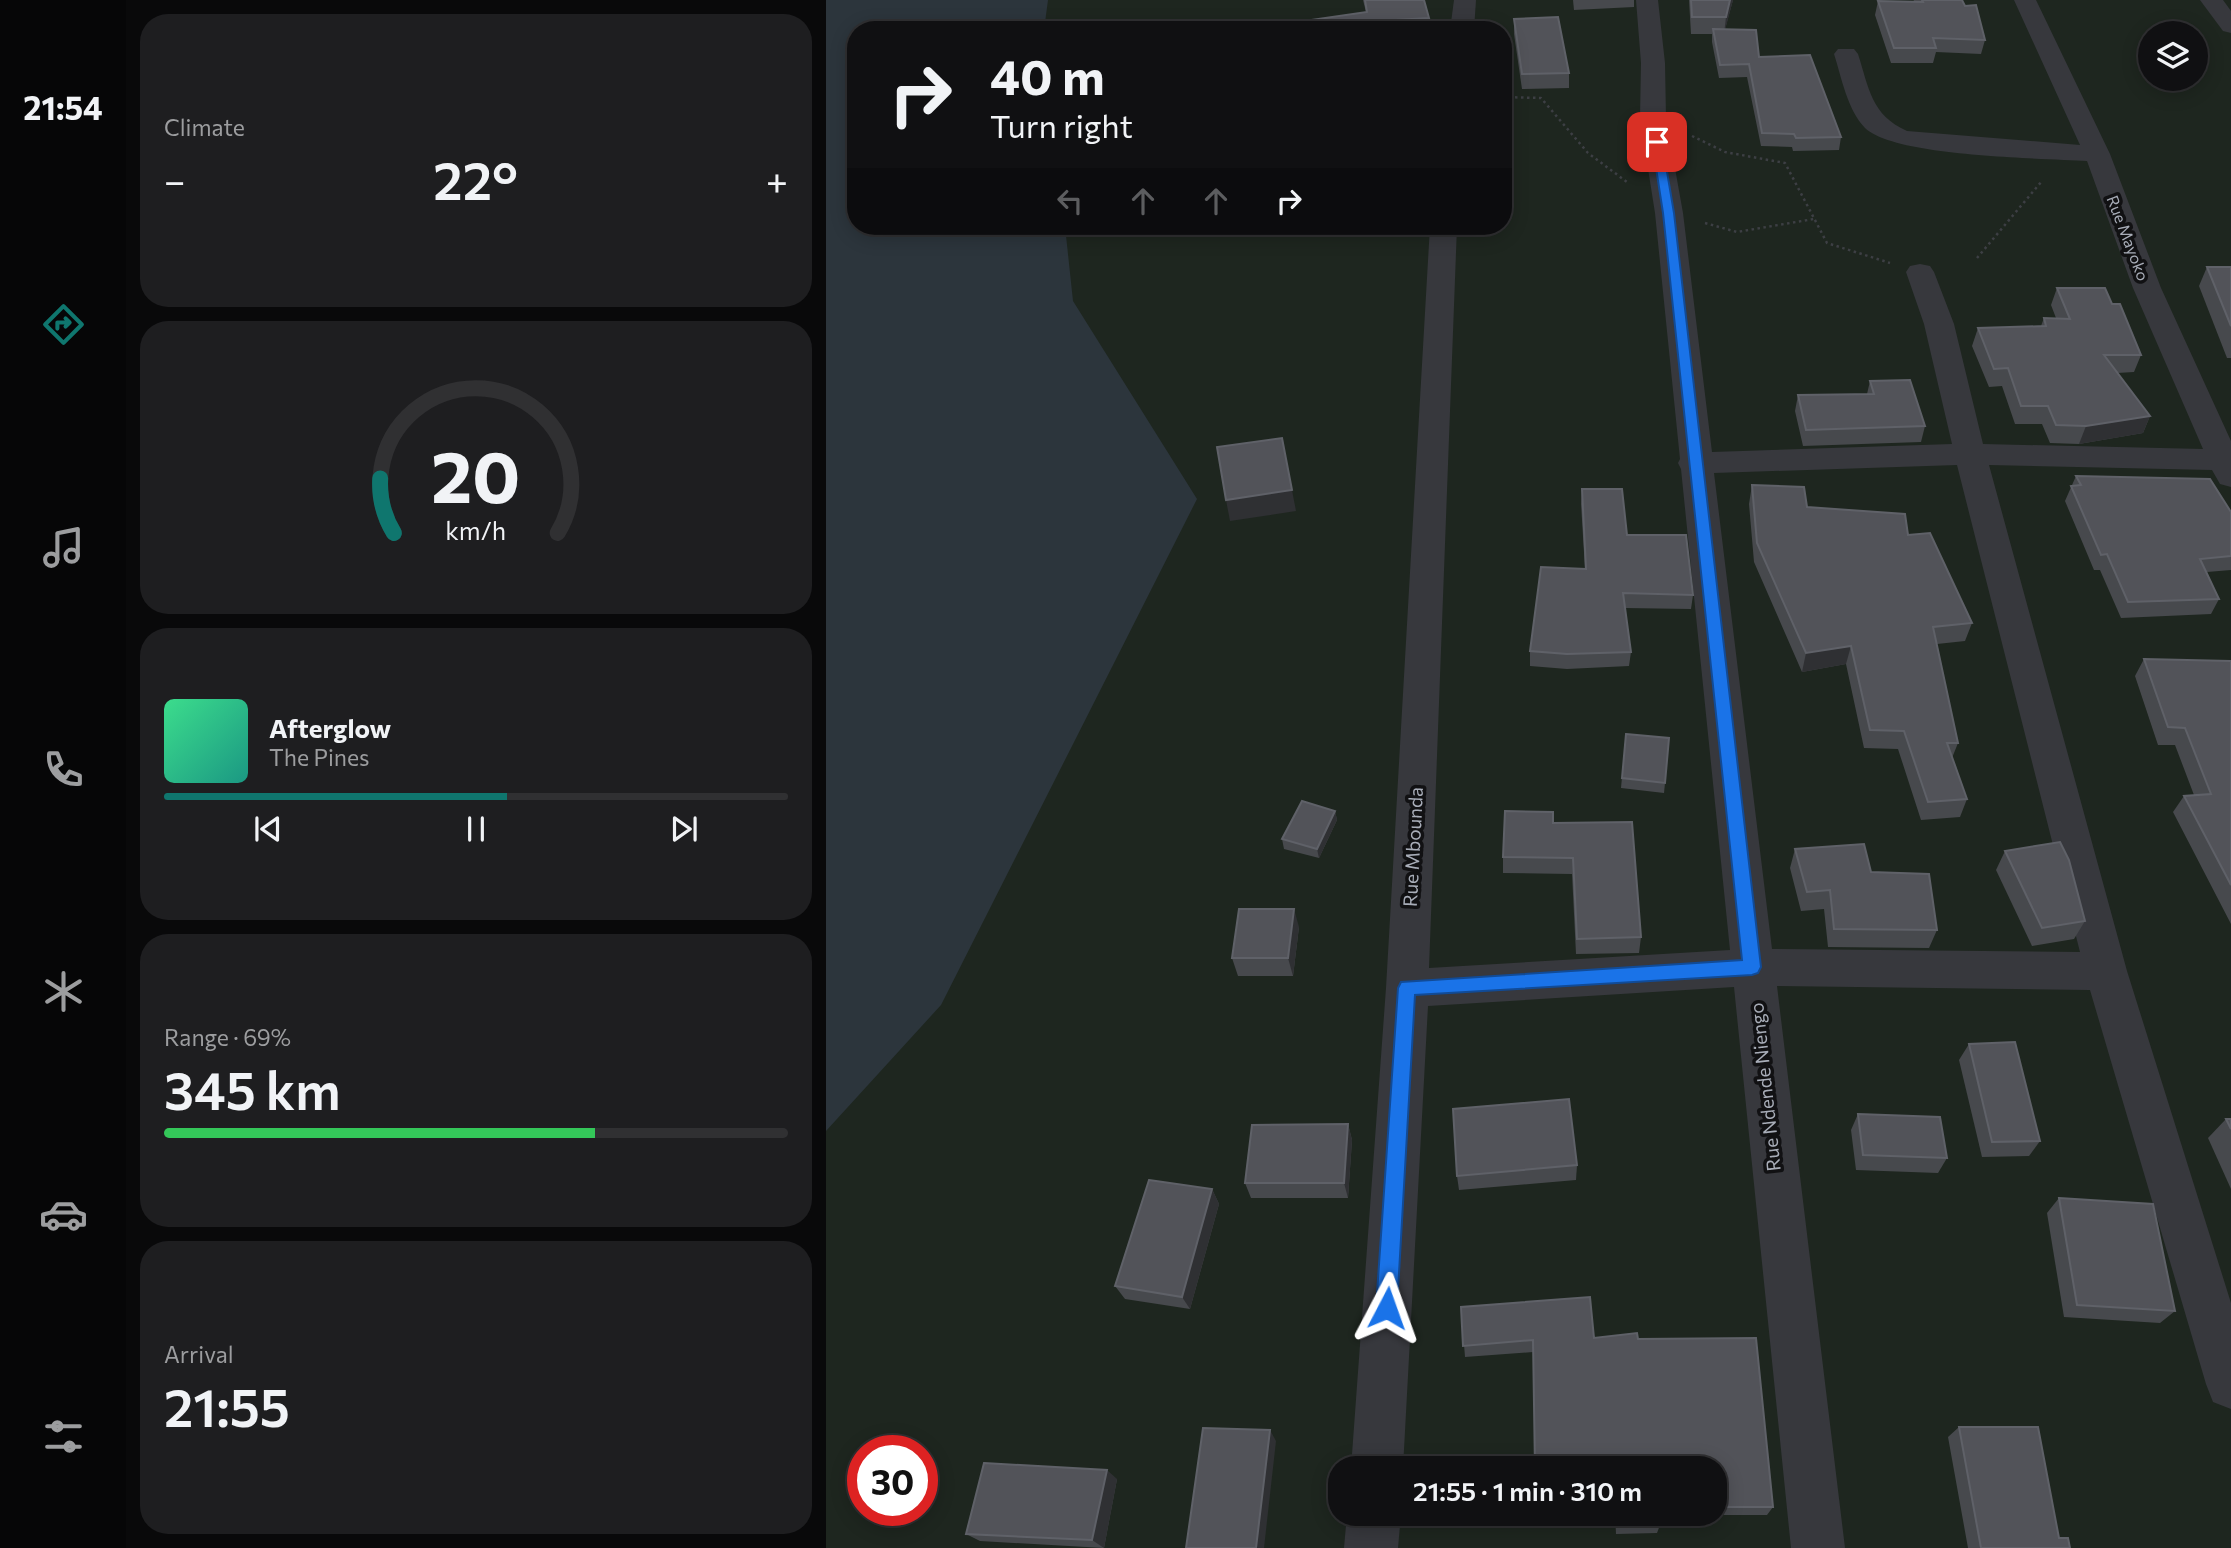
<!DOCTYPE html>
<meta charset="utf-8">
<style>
:root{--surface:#101012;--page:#1e1e20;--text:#f1f3f6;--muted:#9c9d9f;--line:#303032;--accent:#0f766e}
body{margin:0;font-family:Commissioner,sans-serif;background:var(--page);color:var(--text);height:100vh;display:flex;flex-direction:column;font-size:26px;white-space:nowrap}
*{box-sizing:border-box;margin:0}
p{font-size:23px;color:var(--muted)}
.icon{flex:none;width:38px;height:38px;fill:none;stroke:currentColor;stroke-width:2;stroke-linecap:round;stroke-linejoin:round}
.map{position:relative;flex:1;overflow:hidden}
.sheet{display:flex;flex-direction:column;gap:14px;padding:14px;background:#09090a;width:700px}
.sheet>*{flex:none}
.guide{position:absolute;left:21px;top:21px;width:665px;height:214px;border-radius:28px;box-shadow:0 4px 18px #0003,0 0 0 2px var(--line);background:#101012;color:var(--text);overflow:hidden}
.tools{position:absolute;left:1312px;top:21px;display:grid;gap:14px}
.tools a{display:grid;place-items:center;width:70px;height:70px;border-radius:50%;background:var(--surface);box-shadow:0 4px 18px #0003,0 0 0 2px var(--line);font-size:35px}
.speed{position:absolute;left:21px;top:1435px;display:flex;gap:14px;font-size:35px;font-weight:700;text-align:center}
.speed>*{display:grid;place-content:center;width:91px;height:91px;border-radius:50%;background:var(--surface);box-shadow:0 4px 18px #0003,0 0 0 2px var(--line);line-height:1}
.speed .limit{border:10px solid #d22;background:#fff;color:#111}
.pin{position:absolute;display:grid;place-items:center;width:60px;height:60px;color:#fff;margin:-30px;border-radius:14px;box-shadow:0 4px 10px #0006}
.me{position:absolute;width:77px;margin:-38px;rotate:4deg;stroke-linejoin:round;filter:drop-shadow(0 0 5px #0008)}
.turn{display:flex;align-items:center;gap:24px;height:147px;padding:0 28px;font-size:32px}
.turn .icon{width:91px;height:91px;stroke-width:2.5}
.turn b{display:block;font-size:49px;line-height:60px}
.lanes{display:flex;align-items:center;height:66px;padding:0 28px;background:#0003;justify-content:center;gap:35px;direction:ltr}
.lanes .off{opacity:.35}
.big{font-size:52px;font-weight:600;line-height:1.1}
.sheet .widget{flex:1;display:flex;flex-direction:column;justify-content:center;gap:10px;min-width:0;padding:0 24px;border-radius:28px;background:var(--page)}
.sheet .dial{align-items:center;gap:0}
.dial svg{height:182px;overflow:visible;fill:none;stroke:var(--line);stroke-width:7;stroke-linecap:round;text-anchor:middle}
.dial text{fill:var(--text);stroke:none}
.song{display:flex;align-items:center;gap:21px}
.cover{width:84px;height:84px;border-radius:10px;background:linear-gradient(135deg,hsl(150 70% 55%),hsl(170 70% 35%))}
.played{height:7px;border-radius:4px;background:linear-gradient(90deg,var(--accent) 55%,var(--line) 55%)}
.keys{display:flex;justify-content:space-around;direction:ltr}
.heat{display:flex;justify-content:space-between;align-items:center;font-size:38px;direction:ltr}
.charge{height:10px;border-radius:5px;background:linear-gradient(90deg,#34c759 69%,var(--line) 0)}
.trip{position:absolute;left:502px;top:1456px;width:399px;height:70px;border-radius:28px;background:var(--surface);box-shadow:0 4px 18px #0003,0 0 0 2px var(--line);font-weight:600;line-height:70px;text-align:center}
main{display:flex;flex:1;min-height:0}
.tabs{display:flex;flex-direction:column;width:126px;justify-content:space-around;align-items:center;background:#060607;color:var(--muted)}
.tabs .icon{width:49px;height:49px}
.tabs .active{color:var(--accent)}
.tabs b{font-size:32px;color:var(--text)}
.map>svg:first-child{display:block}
.green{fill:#1e261f;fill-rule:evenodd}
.water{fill:#2c353c}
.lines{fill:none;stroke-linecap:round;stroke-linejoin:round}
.path{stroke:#3d3f44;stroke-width:2.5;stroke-dasharray:2.5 3.5;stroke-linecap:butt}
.street{fill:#37383d;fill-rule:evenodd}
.wall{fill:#47494d}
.shaded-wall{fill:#2f3033}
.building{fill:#525359;stroke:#5f6168;stroke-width:2}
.route{fill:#1a73e8;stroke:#114b97;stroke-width:2}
.labels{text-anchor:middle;stroke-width:7;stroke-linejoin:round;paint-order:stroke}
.far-street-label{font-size:16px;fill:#a8adb8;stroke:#111113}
.street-label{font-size:19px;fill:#a8adb8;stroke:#111113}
</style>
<main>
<nav class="tabs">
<b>21:54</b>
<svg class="icon active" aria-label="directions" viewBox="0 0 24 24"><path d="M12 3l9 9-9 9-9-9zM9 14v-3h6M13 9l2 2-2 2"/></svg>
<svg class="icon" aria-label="music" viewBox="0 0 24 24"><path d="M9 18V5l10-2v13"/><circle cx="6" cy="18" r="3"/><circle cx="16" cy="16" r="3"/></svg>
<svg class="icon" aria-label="phone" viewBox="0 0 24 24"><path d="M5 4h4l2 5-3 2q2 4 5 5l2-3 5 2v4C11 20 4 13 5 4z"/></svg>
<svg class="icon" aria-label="climate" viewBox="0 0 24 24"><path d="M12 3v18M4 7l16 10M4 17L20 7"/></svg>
<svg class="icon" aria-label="car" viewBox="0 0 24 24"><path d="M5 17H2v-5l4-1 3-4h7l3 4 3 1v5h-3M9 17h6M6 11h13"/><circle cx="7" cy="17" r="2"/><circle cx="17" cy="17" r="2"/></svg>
<svg class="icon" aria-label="filters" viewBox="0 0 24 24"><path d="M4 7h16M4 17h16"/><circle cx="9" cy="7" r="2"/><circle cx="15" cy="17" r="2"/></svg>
</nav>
<section class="sheet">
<div class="widget"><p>Climate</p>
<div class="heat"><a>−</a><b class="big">22°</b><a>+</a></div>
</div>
<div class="widget dial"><svg viewBox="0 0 100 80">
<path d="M14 69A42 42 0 1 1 86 69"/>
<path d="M14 69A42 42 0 0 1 8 45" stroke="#0f766e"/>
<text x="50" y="56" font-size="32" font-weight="700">20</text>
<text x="50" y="72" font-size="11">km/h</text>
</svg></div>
<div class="widget">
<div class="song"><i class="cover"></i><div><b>Afterglow</b><p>The Pines</p></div></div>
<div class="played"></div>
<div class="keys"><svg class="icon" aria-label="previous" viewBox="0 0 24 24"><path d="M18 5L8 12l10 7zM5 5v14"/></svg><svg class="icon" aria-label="pause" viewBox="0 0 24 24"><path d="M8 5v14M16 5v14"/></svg><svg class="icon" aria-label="next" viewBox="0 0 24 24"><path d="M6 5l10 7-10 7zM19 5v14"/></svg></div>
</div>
<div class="widget"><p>Range · 69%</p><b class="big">345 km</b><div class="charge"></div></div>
<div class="widget"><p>Arrival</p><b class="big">21:55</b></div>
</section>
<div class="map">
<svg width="1405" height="1548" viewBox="0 0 1405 1548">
<rect width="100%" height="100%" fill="#161618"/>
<path class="green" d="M0,0H1405V1548H0ZM30,30H677V226H30ZM1325,33H1370V79H1325ZM37,1451H96V1510H37ZM514,1468H889V1514H514Z"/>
<polygon class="water" points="0,0 222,0 218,30 30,30 30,226 239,226 247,301 371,499 115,1005 0,1131"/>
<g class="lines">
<g class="path">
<polyline points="677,97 715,98 762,153 801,182"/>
<polyline points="866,136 899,152 959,163 1001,243 1064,263"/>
<polyline points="879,223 911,232 988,219"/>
<polyline points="1151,258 1216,181"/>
</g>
<g class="street">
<polygon points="628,0 650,0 648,30 624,30"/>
<path d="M810,0H832L839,63L840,118L857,213L886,452L1126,444L1098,324L1080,272L1084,266L1094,264L1104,266L1108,272L1128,324L1157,444L1377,449L1307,288L1261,161C1215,158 1069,157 1039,128C1021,109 1016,79 1008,54L1012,49H1028L1032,54C1043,88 1045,115 1081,131L1254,145L1188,0H1210L1284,154L1335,288L1405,441V487L1394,484L1386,470L1163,465L1301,971L1405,1303V1409L1387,1402L1380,1384L1264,990L951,986L1019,1548H965L908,987L602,1006L577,1468H525L560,988L604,226H631L603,968L904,950L855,469L852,463L854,459L829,213L814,118L815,63ZM1131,465L1254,952L946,949L888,473Z"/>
<polygon points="1374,0 1397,0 1405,11 1405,33 1397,31"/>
<polygon points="521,1514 575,1514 572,1548 518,1548"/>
</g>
</g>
<g class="wall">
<polygon points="537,0 598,0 603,18 603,30 472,30 471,22 540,12"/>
<polygon points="747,0 808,0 808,7 748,10"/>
<polygon points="863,0 907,0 899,29 933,57 1015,137 1013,150 967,151 966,147 935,146 921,77 893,78 886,42 886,34 865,34"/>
<polygon points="1088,0 1136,0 1159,40 1155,54 1110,52 1107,63 1065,63 1049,15 1052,1 1087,2"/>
<polygon points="688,19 743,73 743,88 696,89 688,34"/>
<polygon points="1381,267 1405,267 1405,358 1401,358 1373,286"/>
<polygon points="1231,288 1286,304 1315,355 1308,372 1291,373 1324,416 1317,433 1253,444 1224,443 1216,424 1189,424 1176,386 1163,387 1146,346 1152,328 1215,326 1218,318 1230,318 1225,305"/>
<polygon points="1044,381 1099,426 1095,442 977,446 969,411 972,395 1041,394"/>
<polygon points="1250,476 1405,512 1405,570 1381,572 1393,599 1385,614 1295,618 1274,570 1268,570 1239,501"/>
<polygon points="926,485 981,507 1082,535 1146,623 1139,641 1111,644 1132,743 1126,758 1141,799 1134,817 1095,820 1072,749 1038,748 1020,664 976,672 928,562 923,504"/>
<polygon points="756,489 801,535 867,595 865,609 799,608 805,652 803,666 741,669 704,666 704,651 759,569 755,504"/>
<polygon points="1318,659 1405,661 1405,924 1347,812 1358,796 1368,795 1349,745 1332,745 1309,676"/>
<polygon points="800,734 839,783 838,793 795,788"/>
<polygon points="509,811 511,820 493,858 458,849 456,839"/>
<polygon points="727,823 815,937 813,953 750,954 746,874 677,873 677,857"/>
<polygon points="969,849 1045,872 1111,930 1103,948 1002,947 998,909 975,911 964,868"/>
<polygon points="1179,851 1259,921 1248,939 1206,946 1170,870"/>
<polygon points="473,927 467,976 412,976 406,958"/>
<polygon points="1143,1044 1214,1141 1203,1156 1156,1157 1133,1060"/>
<polygon points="1032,1114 1121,1158 1112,1173 1030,1170 1025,1130"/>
<polygon points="1400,1119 1405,1119 1405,1189 1382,1138"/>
<polygon points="522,1124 526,1140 522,1198 425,1198 419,1183"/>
<polygon points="751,1165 750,1180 633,1190 631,1176"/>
<polygon points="386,1189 393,1204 364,1309 299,1299 289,1286"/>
<polygon points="1233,1198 1349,1311 1334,1323 1238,1317 1221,1213"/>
<polygon points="635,1307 768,1338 812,1339 947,1507 941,1515 833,1515 834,1525 831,1533 790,1534 789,1514 889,1514 889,1468 707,1352 639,1357"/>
<polygon points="1133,1427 1233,1538 1244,1548 1142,1548 1122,1437"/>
<polygon points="291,1479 278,1548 154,1541 140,1534"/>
</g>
<g class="shaded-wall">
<polygon points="904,0 907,0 898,34 900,17"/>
<polygon points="1324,416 1317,433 1253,444 1260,426"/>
<polygon points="466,490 470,511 404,521 400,500"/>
<polygon points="1025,646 1020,664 976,672 980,653"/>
<polygon points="509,811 511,820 493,858 491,849"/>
<polygon points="468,909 473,927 467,976 462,958"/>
<polygon points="522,1124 526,1140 522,1198 518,1183"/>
<polygon points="386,1189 393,1204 364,1309 356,1297"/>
<polygon points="444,1430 450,1441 438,1548 430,1548"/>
<polygon points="281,1470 291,1479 278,1548 266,1540"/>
</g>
<g class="building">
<polygon points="539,0 598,0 603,18 570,20 571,30 474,30 471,22 541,12"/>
<polygon points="865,0 904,0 900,17 866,17"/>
<polygon points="1096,0 1136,0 1139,6 1150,5 1159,40 1107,38 1110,48 1068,48 1052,1 1097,2"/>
<polygon points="732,17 743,73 696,74 688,19"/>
<polygon points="887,29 930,30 933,57 984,55 1015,137 970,138 968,134 936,133 923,64 894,65"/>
<polygon points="1381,267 1405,267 1405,326"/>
<polygon points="1231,288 1279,288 1286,304 1294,304 1315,355 1278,355 1324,416 1260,426 1230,425 1222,406 1195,406 1182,368 1168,369 1152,328 1220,326 1218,318 1244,319"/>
<polygon points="1084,380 1099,426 980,430 972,395 1048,394 1044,381"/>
<polygon points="456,438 466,490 400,500 391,447"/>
<polygon points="1250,476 1384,479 1405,512 1405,556 1374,559 1393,599 1302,602 1281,554 1275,555 1245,486 1255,485"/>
<polygon points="926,485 978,487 981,507 1079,514 1082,535 1104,533 1146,623 1107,627 1132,743 1121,743 1141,799 1102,802 1078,731 1044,730 1025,646 980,653 931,543"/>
<polygon points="756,489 796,489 801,535 860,535 867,595 797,593 805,652 741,654 704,651 715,567 760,569"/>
<polygon points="1318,659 1405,661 1405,885 1358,796 1385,794 1359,728 1342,727"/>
<polygon points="800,734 843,738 839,783 796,778"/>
<polygon points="476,801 509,811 491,849 456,839"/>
<polygon points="679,811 727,812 727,823 806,822 815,937 751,939 747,858 677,857"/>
<polygon points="1234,842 1243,860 1259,921 1216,928 1179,851"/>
<polygon points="1038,844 1045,872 1103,874 1111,930 1008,929 1004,890 981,892 969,849"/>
<polygon points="413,909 468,909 462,958 406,958"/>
<polygon points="1189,1042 1214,1141 1166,1142 1143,1044"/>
<polygon points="743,1099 751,1165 631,1176 627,1109"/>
<polygon points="1032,1114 1114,1117 1121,1158 1037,1155"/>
<polygon points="1400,1119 1405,1119 1405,1129"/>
<polygon points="522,1124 518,1183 419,1183 426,1125"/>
<polygon points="323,1180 386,1189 356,1297 289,1286"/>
<polygon points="1233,1198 1327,1204 1349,1311 1251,1305"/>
<polygon points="764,1297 768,1338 811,1333 812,1339 930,1338 947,1507 889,1507 889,1468 709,1468 707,1340 637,1346 635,1307"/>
<polygon points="1133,1427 1212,1427 1233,1538 1242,1538 1244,1548 1155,1548"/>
<polygon points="377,1428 444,1430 430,1548 360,1548"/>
<polygon points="158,1463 281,1470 266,1540 140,1534"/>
<polygon points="791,1514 833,1514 834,1525 792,1526"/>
</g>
<polygon class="route" points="831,139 836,142 848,213 935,967 932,973 926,975 589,995 571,1308 568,1315 561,1318 553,1315 550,1308 572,988 575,982 916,960 837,213 826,142"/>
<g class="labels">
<g class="far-street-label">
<text transform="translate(1302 238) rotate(69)" y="6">Rue Mayoko</text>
</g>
<g class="street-label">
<text transform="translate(587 847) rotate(-87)" y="7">Rue Mbounda</text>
<text transform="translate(939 1087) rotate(-96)" y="7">Rue Ndende Niengo</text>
</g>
</g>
</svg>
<div class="tools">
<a><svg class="icon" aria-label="layers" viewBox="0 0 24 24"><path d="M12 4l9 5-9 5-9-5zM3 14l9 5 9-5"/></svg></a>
</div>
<div class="speed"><div class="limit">30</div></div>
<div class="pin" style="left:831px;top:142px;background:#d93025"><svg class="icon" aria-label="arrive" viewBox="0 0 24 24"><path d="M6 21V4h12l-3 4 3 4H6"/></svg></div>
<svg class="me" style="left:561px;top:1308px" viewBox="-20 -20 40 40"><path d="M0-17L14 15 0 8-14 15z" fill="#1a73e8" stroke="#fff" stroke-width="4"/></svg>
<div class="trip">21:55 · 1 min · 310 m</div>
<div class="guide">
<div class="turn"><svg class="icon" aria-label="right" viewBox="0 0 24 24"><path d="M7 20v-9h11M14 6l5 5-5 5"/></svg><div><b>40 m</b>Turn right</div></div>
<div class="lanes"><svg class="icon off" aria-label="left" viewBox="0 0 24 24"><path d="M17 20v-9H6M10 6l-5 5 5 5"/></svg><svg class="icon off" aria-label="ahead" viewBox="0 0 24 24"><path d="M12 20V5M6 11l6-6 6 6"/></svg><svg class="icon off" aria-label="ahead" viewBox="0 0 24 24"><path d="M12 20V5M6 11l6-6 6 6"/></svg><svg class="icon" aria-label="right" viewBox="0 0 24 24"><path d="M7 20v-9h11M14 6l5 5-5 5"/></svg></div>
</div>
</div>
</main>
